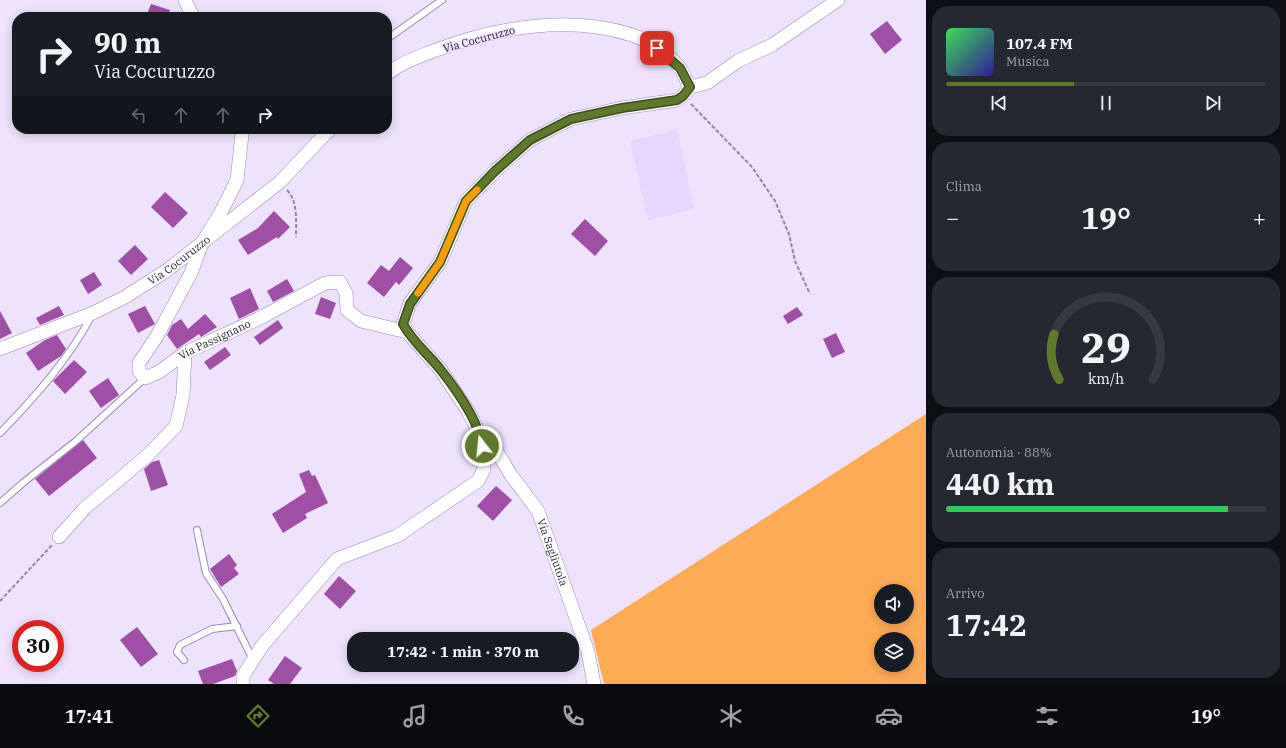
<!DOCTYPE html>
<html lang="it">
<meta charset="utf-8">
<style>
:root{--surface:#171b24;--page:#242831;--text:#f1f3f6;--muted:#9ea1a6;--line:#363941;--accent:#5f782b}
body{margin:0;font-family:"IBM Plex Serif",serif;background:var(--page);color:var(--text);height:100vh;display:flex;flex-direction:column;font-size:15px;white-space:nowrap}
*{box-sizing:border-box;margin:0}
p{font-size:13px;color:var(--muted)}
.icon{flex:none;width:22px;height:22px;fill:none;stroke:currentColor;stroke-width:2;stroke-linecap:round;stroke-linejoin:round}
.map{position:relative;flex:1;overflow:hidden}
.details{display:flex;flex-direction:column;gap:6px;padding:6px;background:#0d0f14;width:360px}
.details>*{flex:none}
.guide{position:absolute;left:12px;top:12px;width:380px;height:122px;border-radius:16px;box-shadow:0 2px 10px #0003;background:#171b24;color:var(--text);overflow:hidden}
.tools{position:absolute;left:874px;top:584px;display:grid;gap:8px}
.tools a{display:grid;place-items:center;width:40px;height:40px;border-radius:50%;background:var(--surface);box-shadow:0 2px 10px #0003;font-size:20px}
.speed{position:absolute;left:12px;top:620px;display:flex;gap:8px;font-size:20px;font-weight:700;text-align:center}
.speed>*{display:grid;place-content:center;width:52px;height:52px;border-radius:50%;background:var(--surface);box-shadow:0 2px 10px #0003;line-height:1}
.speed .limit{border:6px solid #d22;background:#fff;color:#111}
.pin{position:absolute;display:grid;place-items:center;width:34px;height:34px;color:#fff;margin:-17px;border-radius:8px;box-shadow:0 2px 6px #0006}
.me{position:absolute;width:44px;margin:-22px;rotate:344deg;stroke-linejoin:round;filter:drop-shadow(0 0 3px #0008)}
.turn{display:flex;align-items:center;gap:14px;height:84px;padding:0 16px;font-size:18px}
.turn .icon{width:52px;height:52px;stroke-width:2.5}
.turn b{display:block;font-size:28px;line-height:34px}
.lanes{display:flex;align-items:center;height:38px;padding:0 16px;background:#0003;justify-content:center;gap:20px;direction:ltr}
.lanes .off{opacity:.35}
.big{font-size:30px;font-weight:700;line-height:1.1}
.details .tile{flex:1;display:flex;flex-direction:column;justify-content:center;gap:6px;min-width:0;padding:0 14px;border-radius:16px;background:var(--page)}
.details .dial{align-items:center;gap:0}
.dial svg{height:104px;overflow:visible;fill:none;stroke:var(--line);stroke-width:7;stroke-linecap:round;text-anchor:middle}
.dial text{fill:var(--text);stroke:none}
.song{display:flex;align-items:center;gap:12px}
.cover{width:48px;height:48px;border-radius:6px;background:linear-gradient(135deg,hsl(130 70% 55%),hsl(250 70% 35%))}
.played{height:4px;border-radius:2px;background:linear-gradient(90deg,var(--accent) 40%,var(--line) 40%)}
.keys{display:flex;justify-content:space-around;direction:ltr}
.heat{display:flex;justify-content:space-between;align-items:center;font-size:22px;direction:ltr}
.charge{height:6px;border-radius:3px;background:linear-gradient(90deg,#34c759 88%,var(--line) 0)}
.trip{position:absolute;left:347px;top:632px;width:232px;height:40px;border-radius:16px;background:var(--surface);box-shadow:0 2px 10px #0003;font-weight:700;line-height:40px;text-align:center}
.tab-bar{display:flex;height:64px;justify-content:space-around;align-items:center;background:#090b0e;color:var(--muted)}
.tab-bar .icon{width:28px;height:28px}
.tab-bar .active{color:var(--accent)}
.tab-bar b{font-size:18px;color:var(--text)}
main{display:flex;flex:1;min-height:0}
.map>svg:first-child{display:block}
.built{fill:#e7d6fe}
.green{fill:#fdab55;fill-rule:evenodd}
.building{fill:#9f4fa5}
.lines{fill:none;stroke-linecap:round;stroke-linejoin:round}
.lane-casing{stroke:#9b89b2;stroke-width:8}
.street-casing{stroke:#9b89b2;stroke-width:14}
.path{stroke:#91889e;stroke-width:2;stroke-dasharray:4 2;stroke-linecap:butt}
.lane{stroke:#fff;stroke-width:6}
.street{stroke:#fff;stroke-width:13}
.route-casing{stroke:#3e4e1c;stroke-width:10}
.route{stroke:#5f782b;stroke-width:7}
.slow{stroke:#f59e0b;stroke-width:7}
.labels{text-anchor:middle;stroke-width:3;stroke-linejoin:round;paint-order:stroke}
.street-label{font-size:11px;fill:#261f2f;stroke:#eee2fd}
</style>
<main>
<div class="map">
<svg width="926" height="684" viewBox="0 0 926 684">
<rect width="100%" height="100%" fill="#eee2fd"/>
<polygon class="built" points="677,130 694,209 648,220 630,141"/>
<path class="green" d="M926,414V684H604L591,630ZM881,591H907V617H881ZM881,639H907V665H881Z"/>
<g class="building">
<polygon points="151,4 170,10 167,17 146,17"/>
<polygon points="887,21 902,40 885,54 870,34"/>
<polygon points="165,192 188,213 173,228 151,207"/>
<polygon points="274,211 290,227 278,239 277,237 248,255 238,240 258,228"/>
<polygon points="585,219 608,241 595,256 571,234"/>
<polygon points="135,245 148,259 131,275 118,261"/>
<polygon points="400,257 413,268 399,285 396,282 384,297 367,283 381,265 389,271"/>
<polygon points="94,272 102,285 88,294 80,280"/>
<polygon points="287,279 294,291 273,302 267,291"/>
<polygon points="250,288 259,309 239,319 230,298"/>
<polygon points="321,297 336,303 330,319 315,314"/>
<polygon points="59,306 64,315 40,325 36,318"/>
<polygon points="145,306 155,324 138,333 128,314"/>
<polygon points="797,307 803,315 788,324 783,316"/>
<polygon points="0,311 12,333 0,339"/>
<polygon points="205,314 217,327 201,337 199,334 177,349 167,335 172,325 181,319 188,329"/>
<polygon points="278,320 283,328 260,345 254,337"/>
<polygon points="836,333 845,352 832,358 823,339"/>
<polygon points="57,335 66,349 61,356 38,371 26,353 45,340"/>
<polygon points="225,347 231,355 210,370 204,362"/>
<polygon points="74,360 87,372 65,394 53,381"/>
<polygon points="108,378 119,395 101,408 89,391"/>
<polygon points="83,440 97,458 49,496 35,479"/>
<polygon points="159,460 168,485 151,491 144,469 152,462"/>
<polygon points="309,470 312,476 315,475 328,503 305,514 307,518 283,533 272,514 306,492 299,474"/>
<polygon points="496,486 512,500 493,521 477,506"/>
<polygon points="229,554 237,565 234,568 239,574 221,587 210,569"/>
<polygon points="339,576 356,591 340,609 324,594"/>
<polygon points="137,627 158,654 141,667 120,640"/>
<polygon points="285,656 302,668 290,684 274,684 268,680"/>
<polygon points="232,659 237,671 235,676 213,684 203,684 198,671"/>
</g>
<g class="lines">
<defs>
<g id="lane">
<polyline points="387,39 442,0"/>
<path d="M0,433C35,397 69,359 92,315"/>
<polyline points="0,503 24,482 76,441 145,378"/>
<polyline points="197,530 206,573 223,599 253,660"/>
<polyline points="184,660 177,652 180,645 212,629 237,626"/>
</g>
<g id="street">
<polyline points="185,0 193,17"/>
<polyline points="690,87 707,83 738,61 772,45 838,0"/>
<path id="s1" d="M240,129L242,134L237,180L220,214L202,243L191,273L157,336L139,363V371L145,378L159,372L185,353L262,317L325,283L340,282L346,293L347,310L361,321L407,332"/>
<path id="s2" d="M0,349L93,313L125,297L166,271L280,182L330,129"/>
<path id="s3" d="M481,436L491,442L511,475L538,511L588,652L594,684"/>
<polyline points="59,537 85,508 147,456 176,426 183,395 185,353"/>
<path d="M243,684V676L262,646L337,559L397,536L478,481L484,469L481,436L468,411L440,369L407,332L403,324L410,303L440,262L466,201L495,171L530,140L571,119L622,108L677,100L683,96L690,87C686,81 684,73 680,68C671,56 646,39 632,35C569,15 497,27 436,50C418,57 402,62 387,74"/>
</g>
</defs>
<use href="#lane" class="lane-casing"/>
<use href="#street" class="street-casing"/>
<g class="path">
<polyline points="691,104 752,167 775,201 789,234 795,261 810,294"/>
<path d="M287,190C298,201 296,222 296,237"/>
<polyline points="0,601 52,545"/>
</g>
<use href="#lane" class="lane"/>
<use href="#street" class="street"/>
</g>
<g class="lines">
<defs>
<path id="route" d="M482,446C479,421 455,388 440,369C427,353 412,341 403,324L410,304L440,262L466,201L495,171L530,140L571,119L622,108L677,100L683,96L690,87L680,68L657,48"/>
</defs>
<use href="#route" class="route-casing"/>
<use href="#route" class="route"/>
<polyline class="slow" points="418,293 440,262 466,201 477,190"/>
</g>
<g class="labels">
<g class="street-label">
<text transform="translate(479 39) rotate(-15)" y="4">Via Cocuruzzo</text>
<text dy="4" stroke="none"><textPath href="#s2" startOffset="201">Via Cocuruzzo</textPath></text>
<text dy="4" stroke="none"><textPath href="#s1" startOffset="357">Via Passignano</textPath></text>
<text dy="4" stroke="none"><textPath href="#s3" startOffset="139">Via Sagliutola</textPath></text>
</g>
</g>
</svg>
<div class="tools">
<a><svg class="icon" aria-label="sound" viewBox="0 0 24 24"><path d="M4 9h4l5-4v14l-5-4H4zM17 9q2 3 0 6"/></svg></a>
<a><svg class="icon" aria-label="layers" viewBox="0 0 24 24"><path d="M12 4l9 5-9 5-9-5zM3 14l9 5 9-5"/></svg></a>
</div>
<div class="speed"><div class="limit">30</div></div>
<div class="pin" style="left:657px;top:48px;background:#d93025"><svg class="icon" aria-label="arrive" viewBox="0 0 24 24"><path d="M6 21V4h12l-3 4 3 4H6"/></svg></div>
<svg class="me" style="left:482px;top:446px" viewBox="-20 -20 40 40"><circle r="17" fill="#5f782b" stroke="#fff" stroke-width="3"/><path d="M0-11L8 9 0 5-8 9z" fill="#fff"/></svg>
<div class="trip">17:42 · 1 min · 370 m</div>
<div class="guide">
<div class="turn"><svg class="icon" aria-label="right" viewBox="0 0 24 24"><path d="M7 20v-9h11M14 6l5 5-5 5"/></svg><div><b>90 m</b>Via Cocuruzzo</div></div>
<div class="lanes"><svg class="icon off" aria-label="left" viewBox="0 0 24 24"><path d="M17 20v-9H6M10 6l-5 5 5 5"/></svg><svg class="icon off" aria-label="ahead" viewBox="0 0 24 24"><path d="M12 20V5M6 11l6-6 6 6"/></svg><svg class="icon off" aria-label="ahead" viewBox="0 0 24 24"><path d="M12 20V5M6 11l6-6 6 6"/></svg><svg class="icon" aria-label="right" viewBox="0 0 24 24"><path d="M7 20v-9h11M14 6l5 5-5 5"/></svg></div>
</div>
</div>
<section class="details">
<div class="tile">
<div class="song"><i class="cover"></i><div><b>107.4 FM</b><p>Musica</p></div></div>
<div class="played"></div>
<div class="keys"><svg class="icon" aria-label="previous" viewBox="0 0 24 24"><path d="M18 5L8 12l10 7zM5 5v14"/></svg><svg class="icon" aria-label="pause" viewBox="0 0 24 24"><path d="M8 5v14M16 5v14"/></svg><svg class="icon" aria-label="next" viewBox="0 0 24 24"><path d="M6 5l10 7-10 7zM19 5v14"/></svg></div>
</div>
<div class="tile"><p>Clima</p>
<div class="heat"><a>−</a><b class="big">19°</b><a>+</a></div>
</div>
<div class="tile dial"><svg viewBox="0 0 100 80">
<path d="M14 69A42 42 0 1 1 86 69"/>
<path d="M14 69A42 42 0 0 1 10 34" stroke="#5f782b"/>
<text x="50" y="56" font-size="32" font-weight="700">29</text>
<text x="50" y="72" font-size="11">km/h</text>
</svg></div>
<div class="tile"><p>Autonomia · 88%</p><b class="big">440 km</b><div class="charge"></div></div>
<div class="tile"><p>Arrivo</p><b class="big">17:42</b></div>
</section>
</main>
<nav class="tab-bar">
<b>17:41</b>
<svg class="icon active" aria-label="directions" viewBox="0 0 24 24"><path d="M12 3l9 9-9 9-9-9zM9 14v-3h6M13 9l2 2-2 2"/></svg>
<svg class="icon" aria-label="music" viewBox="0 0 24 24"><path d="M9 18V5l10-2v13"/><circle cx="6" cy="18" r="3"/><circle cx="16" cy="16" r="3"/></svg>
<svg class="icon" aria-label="phone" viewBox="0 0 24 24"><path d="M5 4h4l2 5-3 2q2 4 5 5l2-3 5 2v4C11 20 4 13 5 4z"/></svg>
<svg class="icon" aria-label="climate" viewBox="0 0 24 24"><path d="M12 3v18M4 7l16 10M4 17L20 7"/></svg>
<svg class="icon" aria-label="car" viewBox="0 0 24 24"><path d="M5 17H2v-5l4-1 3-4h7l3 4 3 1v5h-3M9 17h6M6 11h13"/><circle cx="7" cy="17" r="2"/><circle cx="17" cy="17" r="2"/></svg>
<svg class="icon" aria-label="filters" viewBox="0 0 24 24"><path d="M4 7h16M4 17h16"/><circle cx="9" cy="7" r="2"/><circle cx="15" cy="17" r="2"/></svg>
<b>19°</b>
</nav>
